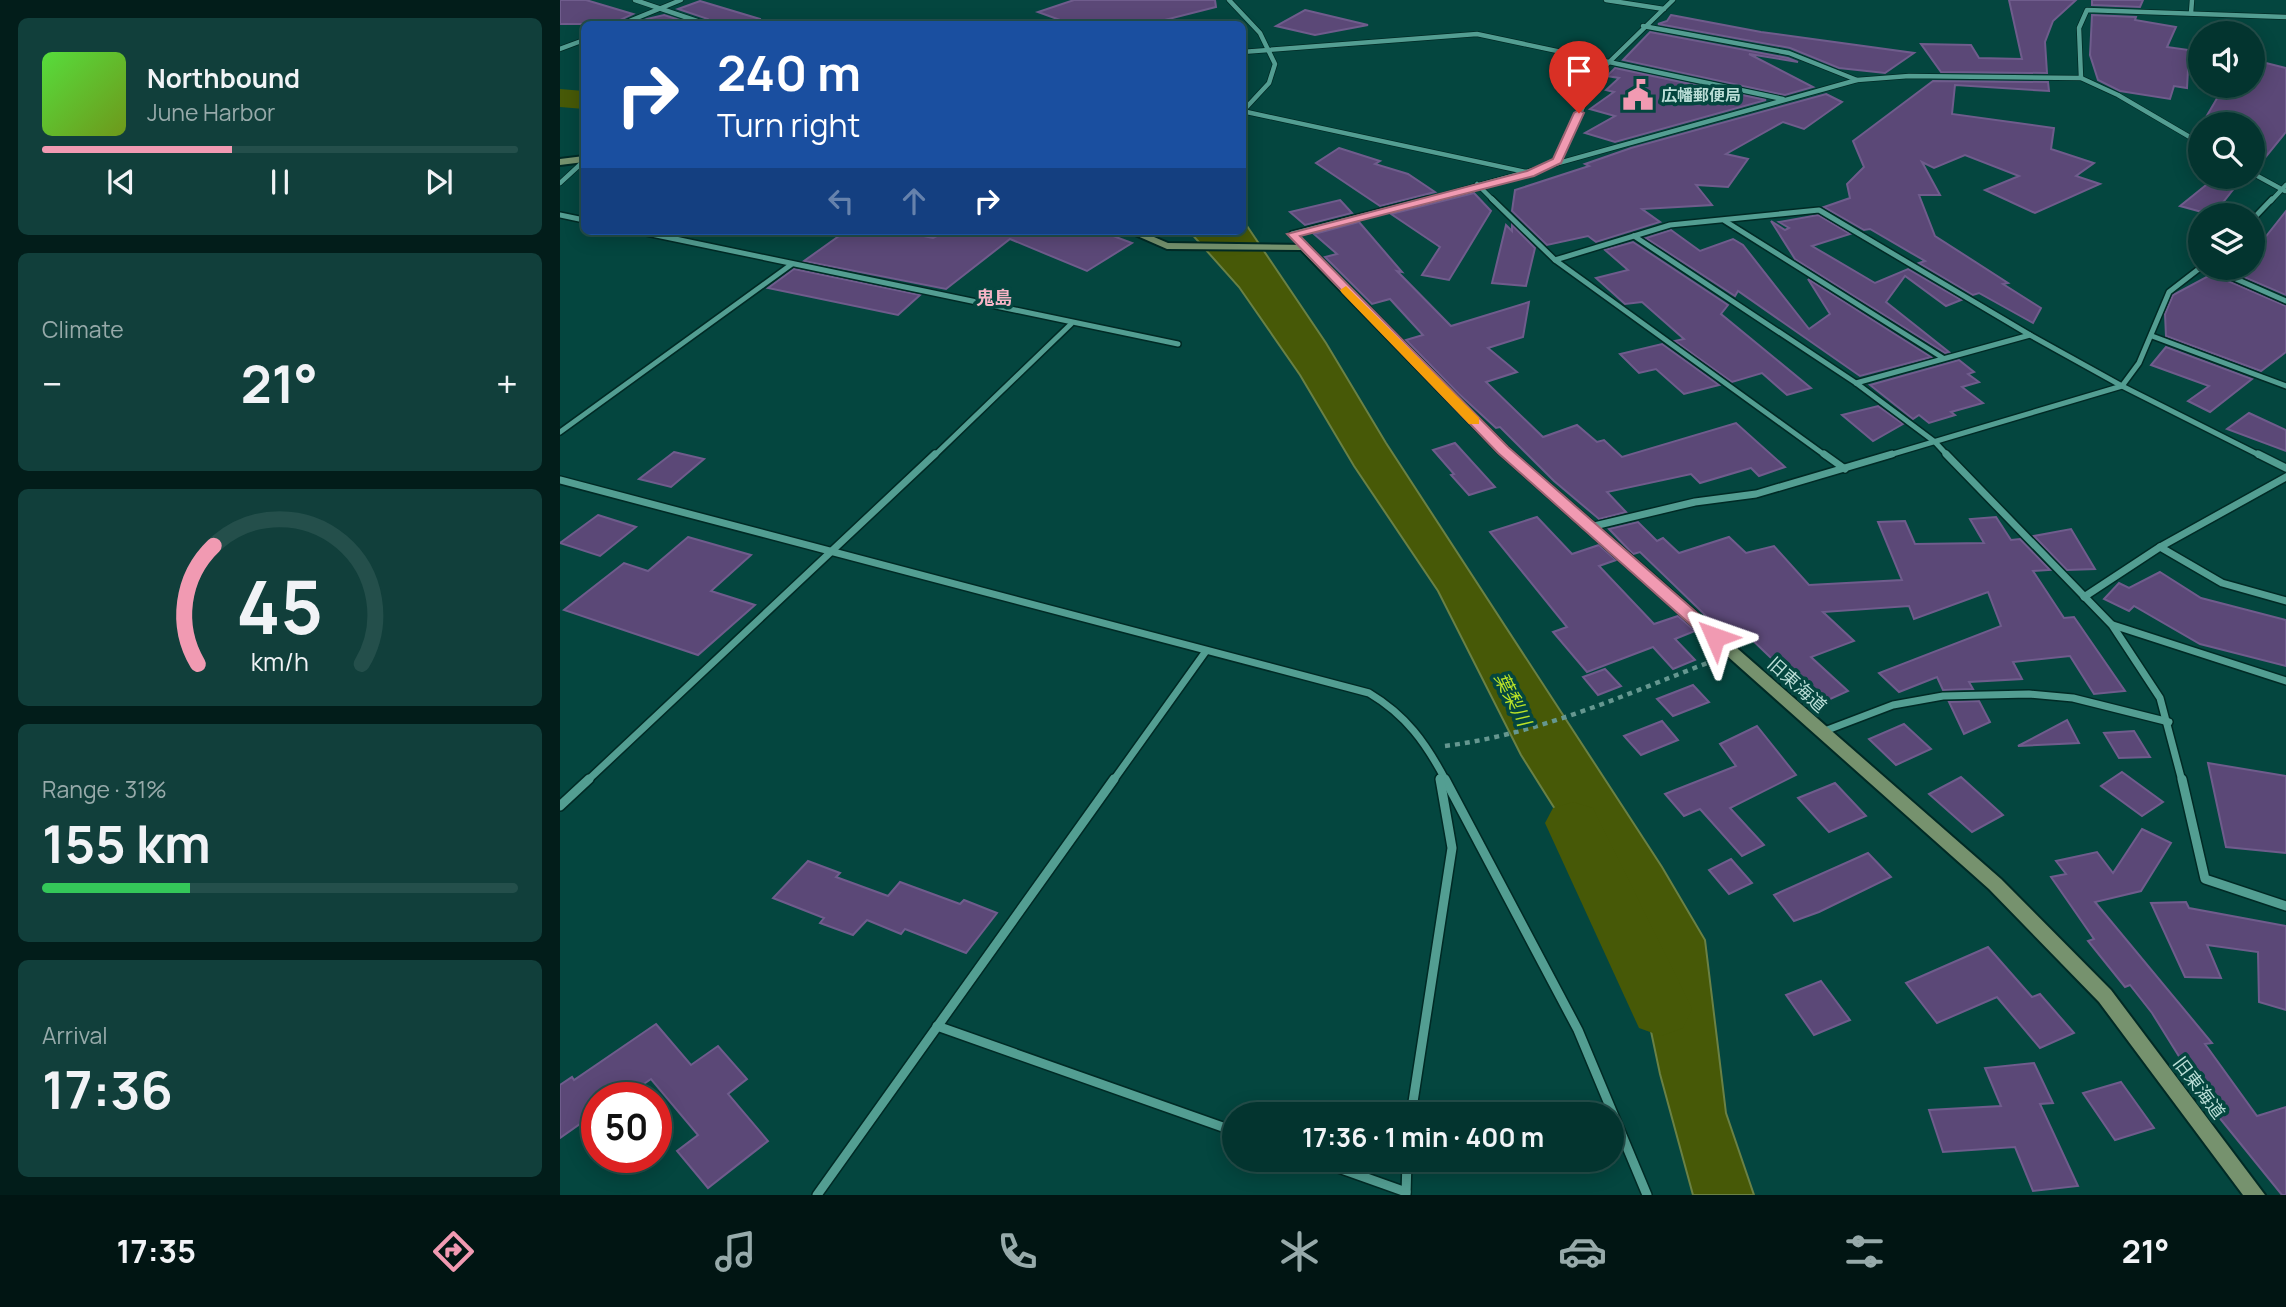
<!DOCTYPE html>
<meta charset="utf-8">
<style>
:root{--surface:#03342f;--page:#113f3b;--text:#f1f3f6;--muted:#97aaaa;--line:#244f4b;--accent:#f19ab2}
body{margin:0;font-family:Manrope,"Noto Sans JP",sans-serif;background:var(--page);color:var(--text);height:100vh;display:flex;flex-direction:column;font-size:26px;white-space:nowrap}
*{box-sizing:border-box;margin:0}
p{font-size:23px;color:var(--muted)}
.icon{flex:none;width:38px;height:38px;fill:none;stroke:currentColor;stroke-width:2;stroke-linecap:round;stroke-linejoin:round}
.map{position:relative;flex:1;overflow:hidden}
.sheet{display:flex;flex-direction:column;gap:18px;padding:18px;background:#021d1a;width:560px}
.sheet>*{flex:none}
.hud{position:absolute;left:21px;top:21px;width:665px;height:214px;border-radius:10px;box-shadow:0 4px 18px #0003,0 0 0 2px var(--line);background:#1a4fa0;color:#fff;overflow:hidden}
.tools{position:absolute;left:1628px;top:21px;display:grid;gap:14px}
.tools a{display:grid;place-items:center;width:77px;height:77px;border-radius:50%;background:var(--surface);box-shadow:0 4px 18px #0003,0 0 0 2px var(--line);font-size:35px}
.speed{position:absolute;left:21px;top:1082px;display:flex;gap:14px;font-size:35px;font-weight:700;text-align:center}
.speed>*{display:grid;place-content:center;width:91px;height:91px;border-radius:50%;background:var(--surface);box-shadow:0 4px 18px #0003,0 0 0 2px var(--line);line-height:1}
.speed .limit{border:10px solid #d22;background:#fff;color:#111}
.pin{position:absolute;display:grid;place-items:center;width:60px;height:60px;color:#fff;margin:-72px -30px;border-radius:50% 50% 50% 0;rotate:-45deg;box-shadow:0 0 7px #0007}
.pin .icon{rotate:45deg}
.me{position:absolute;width:77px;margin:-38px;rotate:313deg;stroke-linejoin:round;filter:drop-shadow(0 0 5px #0008)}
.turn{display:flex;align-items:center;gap:24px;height:147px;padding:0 21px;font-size:32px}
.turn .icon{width:91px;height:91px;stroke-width:2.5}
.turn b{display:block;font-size:49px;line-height:60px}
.lanes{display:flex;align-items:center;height:66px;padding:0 21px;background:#0003;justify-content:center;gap:35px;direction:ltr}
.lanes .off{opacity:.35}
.big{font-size:52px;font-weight:700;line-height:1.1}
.sheet .widget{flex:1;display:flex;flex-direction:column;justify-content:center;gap:10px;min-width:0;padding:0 24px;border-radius:10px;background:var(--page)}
.sheet .dial{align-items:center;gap:0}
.dial svg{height:182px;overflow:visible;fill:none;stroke:var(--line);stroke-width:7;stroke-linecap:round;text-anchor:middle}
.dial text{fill:var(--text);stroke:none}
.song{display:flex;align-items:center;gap:21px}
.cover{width:84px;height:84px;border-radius:10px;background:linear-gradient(135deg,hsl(110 70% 55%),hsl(80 70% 35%))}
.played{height:7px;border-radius:4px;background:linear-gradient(90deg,var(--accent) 40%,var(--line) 40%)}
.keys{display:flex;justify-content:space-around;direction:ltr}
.heat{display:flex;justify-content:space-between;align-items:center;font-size:38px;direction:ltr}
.charge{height:10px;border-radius:5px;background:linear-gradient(90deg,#34c759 31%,var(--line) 0)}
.trip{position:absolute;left:662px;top:1102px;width:402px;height:70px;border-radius:35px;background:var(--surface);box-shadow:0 4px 18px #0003,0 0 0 2px var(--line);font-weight:700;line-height:70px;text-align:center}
.dock{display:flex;height:112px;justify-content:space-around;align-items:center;background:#011513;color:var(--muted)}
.dock .icon{width:49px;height:49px}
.dock .on{color:var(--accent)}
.dock b{font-size:32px;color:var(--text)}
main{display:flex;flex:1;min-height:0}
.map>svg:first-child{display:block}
.water{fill:#475907;stroke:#6a8145;stroke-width:2}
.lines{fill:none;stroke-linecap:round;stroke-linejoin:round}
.river{fill:#475907;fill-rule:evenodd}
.building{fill:#5b4877;stroke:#6f5c8c;stroke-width:2}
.minor-far3-casing{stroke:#002a25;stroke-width:6}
.minor-far2-casing{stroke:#002a25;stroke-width:8}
.minor-far1-casing{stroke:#002a25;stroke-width:10}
.minor-casing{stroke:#002a25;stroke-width:12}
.secondary-casing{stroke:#002a25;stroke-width:4}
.path{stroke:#659790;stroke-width:4.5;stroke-dasharray:5 5;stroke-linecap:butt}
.minor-far3{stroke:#539e92;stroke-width:4.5}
.minor-far2{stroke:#539e92;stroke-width:5}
.minor-far1{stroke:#539e92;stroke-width:7}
.minor{stroke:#539e92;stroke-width:9}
.secondary{fill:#76926e;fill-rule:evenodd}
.route{fill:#f19ab2;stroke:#9d6474;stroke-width:2}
.slow{fill:#f59e0b}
.labels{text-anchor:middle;stroke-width:7;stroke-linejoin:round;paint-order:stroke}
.far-poi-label{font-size:16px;font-weight:bold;fill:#baded7;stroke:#04463f;text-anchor:start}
.far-quarter-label{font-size:18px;font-weight:bold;fill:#f7b5c6;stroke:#04463f}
.street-label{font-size:18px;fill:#baded7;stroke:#04463f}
.water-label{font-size:19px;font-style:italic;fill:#bae327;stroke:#04463f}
</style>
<main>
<section class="sheet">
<div class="widget">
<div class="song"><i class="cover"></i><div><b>Northbound</b><p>June Harbor</p></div></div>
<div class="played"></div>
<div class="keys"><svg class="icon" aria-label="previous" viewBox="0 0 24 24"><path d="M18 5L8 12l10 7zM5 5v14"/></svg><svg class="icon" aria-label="pause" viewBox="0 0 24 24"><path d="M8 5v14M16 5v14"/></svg><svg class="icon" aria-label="next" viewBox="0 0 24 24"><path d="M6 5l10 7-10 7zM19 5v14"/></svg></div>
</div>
<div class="widget"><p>Climate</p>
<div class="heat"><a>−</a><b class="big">21°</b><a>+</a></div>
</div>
<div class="widget dial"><svg viewBox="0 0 100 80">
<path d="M14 69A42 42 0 1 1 86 69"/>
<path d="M14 69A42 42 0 0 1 21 17" stroke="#f19ab2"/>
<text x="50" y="56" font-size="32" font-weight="700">45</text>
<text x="50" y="72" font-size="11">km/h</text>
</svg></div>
<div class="widget"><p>Range · 31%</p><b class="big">155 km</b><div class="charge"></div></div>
<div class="widget"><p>Arrival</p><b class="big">17:36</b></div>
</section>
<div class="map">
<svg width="1726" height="1195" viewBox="0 0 1726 1195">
<rect width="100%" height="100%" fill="#04463f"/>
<polygon class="water" points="683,220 766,343 826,443 1102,867 1145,940 1166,1113 1194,1195 1133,1195 1100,1074 1069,927 961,755 878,591 794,466 740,375 679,287 629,231 682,231"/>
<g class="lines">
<g class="river">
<polygon points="0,89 24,91 24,109 0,107"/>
<polygon points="1013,802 1033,808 1123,990 1132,1009 1123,1028 1101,1036 1079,1028 985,823 993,808"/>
</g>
</g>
<g class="building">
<polygon points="0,0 26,0 73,14 60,20 57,24 0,24"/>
<polygon points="514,0 655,0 656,7 589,24 574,24 567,20 554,24 542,21 532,24 511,24 478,12"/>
<polygon points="1449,0 1516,0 1493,21 1485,42 1487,73 1381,72 1361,44 1411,45 1419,58 1462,59"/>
<polygon points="1532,0 1583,0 1580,7 1532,5"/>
<polygon points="140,1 200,19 199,24 151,24 148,19 118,9"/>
<polygon points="745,10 808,25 755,35 716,26"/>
<polygon points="104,15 132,24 74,24 87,19"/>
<polygon points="1111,15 1201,32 1354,53 1325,73 1279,68 1230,48 1098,24 1107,21"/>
<polygon points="1532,15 1576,17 1575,20 1616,27 1607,47 1629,50 1627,88 1614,86 1610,99 1560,91 1538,80 1530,55"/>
<polygon points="1090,32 1228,58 1238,62 1189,54 1253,87 1225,95 1063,60"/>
<polygon points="1698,61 1726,68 1726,132 1696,169 1692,168 1692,124 1642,124 1663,88 1675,90 1674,86 1692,86 1692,73 1699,74"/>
<polygon points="1055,68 1206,100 1055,142 1025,133 1055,116 1030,109 1054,92 1046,90 1059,78 1047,76"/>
<polygon points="1373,81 1488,82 1489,91 1395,85 1392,114 1494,128 1491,149 1534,163 1516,176 1540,184 1475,213 1425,190 1459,176 1405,155 1374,168 1362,162 1380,195 1359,195 1375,236 1448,283 1443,284 1481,308 1473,323 1419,293 1413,295 1359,263 1365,261 1310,229 1304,230 1264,207 1290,198 1287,184 1304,167 1293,141"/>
<polygon points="1266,94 1282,102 1244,129 1223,122 1166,154 1188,159 1168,187 1136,185 1152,205 1082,209 1100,222 1036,242 1028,236 987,245 952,211 955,190 1029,166 1025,164 1071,148"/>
<polygon points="779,148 820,161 815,164 848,174 875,192 820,206 756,163"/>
<polygon points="1656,177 1683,177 1653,215 1620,206"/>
<polygon points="914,193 931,211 889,280 862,275 880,247 831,214"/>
<polygon points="780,200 792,213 745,225 730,212"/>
<polygon points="1726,211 1726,295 1663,268 1692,268 1692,254"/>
<polygon points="1258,215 1290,234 1252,246 1315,283 1348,269 1401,300 1386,306 1345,276 1326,302 1389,352 1385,353 1235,259 1211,221 1225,230 1229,228 1219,222"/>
<polygon points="799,222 842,272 837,271 891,326 969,302 963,337 928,348 957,372 926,382 983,437 1017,425 1037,442 1044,440 1062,457 1176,423 1225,467 1199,476 1191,468 1140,483 1131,474 1047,492 1066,512 1039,519 994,481 940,427 936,428 899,394 846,340 863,335 830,299 812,304 765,257 777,254 754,234"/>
<polygon points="946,225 952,231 952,225 975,248 966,286 932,283"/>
<polygon points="1111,230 1140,251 1173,239 1183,245 1249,329 1270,314 1248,279 1371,357 1300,376 1178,291 1175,296 1086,238"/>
<polygon points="286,231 339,231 373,238 387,231 540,231 572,243 527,271 450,239 386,289 244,261"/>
<polygon points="1073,242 1168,305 1161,314 1251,388 1227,395 1202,373 1172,382 1115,341 1124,339 1082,302 1065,304 1036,278 1068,270 1045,250"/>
<polygon points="234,269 360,295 338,315 208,288"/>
<polygon points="1652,274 1726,306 1726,352 1701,371 1606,336 1605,314 1613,295"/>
<polygon points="1102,344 1159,385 1124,394 1096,369 1079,373 1060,354"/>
<polygon points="1606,347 1692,379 1650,412 1628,401 1649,386 1591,365"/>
<polygon points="1399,360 1414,372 1408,374 1419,382 1402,387 1423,403 1391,412 1395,415 1369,423 1359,415 1353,419 1310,385"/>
<polygon points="1318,406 1343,424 1313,441 1282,415"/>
<polygon points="1689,413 1726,430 1726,451 1667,429"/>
<polygon points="895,443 935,487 909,495 891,475 894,474 873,450"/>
<polygon points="114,452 144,459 111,487 79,479"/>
<polygon points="38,515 76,527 40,556 0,543"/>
<polygon points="977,517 1012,554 1039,545 1056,560 1039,566 1094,624 1118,616 1135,631 1115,639 1135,660 1113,669 1093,647 1027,672 993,632 1007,627 930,532"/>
<polygon points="1436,517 1451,540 1460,539 1490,570 1473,571 1504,618 1514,617 1565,691 1534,694 1510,656 1453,662 1462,679 1409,682 1413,689 1383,690 1377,677 1339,692 1319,673 1441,626 1428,592 1354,619 1349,606 1263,612 1294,641 1251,657 1288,691 1259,704 1184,632 1169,638 1080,552 1073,554 1049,529 1078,522 1097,541 1103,538 1119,553 1169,537 1186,553 1214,546 1249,585 1342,580 1318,522 1345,521 1355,544 1424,543 1410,519"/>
<polygon points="1511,529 1535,569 1507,570 1474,536"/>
<polygon points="128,537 191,555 151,591 195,605 138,655 4,610 64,563 88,571"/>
<polygon points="1600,572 1641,598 1726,620 1726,666 1640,644 1574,606 1569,611 1544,599 1559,583 1569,588"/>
<polygon points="1045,669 1061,686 1038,695 1023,677"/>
<polygon points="1133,685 1149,702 1113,716 1097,699"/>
<polygon points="1419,701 1430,722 1404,734 1389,702"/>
<polygon points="1507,720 1519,743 1458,746"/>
<polygon points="1102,721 1118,740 1081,755 1064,736"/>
<polygon points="1344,724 1371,749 1336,765 1309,739"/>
<polygon points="1197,726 1236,775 1170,808 1204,845 1182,856 1140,809 1124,816 1105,794 1176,766 1160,744"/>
<polygon points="1574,731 1590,757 1559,758 1544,733"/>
<polygon points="1648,763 1726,776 1726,853 1666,847"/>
<polygon points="1562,772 1603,802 1582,816 1541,786"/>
<polygon points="1401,777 1443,815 1412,832 1369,794"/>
<polygon points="1275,783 1306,816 1269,832 1238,798"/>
<polygon points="1582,829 1611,843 1581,891 1535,902 1652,1043 1645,1044 1697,1116 1726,1107 1726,1195 1722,1195 1654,1111 1651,1112 1620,1068 1625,1066 1592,1013 1570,985 1565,987 1528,941 1534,939 1491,877 1506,874 1496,861 1537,852 1553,873"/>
<polygon points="1308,853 1331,877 1259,912 1234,921 1214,895"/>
<polygon points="1171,859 1192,883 1169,894 1149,870"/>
<polygon points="248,861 280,873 276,877 328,896 340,882 400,904 404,900 437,913 406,953 345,929 341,934 307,920 293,935 260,923 264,918 213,898"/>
<polygon points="1626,902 1629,908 1726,926 1726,1010 1699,1002 1698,952 1647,945 1661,978 1625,977 1591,903"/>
<polygon points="1428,947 1472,997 1480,994 1514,1033 1480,1048 1437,997 1377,1023 1346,983"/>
<polygon points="1261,981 1290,1020 1254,1035 1226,995"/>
<polygon points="96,1024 131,1065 158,1046 187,1079 168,1094 208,1141 148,1188 117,1151 138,1135 91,1079 65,1097 37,1097 37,1112 0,1138 0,1085 12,1077 14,1080"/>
<polygon points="1474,1063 1493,1103 1480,1104 1518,1186 1473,1191 1455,1147 1383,1152 1369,1110 1441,1106 1425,1068"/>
<polygon points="1561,1082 1594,1128 1555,1140 1523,1093"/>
</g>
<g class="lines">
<defs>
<g id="minor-far3">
<polyline points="75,0 146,24"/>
<polyline points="669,0 700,33 715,64 709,83 683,111"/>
<polyline points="1046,0 1104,9"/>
<polyline points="1631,13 1632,0"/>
<polyline points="62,24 121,0"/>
<polyline points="1083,26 1229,53 1297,80"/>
<polyline points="0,49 24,40"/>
<polyline points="682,52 917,34 1223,99"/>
<polyline points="1521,78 1519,28 1527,10 1726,17"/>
<polyline points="682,111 966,172"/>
<polyline points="998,161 1039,72 1113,0"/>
<polyline points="1692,173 1725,191"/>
<polyline points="0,183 24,161"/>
<polyline points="917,184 934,201"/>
<polyline points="862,201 1297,80 1349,76 1521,78 1558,95 1640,143"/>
<polyline points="1711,201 1726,185"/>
</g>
<g id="minor-far2">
<polyline points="932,199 995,260 1266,456"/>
<polyline points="0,215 24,220"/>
<polyline points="1692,220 1712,199"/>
<polyline points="1165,221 1383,358"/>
<polyline points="77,231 618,344"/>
<polyline points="1074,236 1296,383 1375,442 1388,456"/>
<polyline points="744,247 732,234 869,199"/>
<polyline points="995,260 1110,225 1259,210 1470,335 1562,386 1701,456"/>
<polyline points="1651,268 1726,301"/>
<polyline points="1592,336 1726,386"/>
<polyline points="1296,383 1470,335"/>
<polyline points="0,432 232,264"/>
<polyline points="374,456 511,324"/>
<polyline points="1326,456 1562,386 1579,363 1609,292 1640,268"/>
</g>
<g id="minor-far1">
<polyline points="1264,454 1285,469"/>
<polyline points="1386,454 1552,625 1600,698 1622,781"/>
<polyline points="1698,454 1726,468"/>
<path d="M0,480L809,693C846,715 866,743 886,781"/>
<polyline points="1030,527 1135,502 1196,494 1332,454"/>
<polyline points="1600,547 1662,583 1726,601"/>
<polyline points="1524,597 1600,547 1726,477"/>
<polyline points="1553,625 1726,681"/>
<polyline points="1262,732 1333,705 1383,696 1469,694 1513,698 1609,722"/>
<polyline points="880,778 880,781"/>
<polyline points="27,781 375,454"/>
<polyline points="553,781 646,651"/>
</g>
<g id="minor">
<polyline points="885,779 1018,1030 1087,1195"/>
<polyline points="1622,779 1645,879 1726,906"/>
<polyline points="0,806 29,779"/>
<polyline points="377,1026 674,1131"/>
<polyline points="851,1115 892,848 880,779"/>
<polyline points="756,1160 846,1192"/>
<polyline points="257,1195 554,779"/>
<polyline points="846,1195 847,1160"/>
</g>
<g id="secondary">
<polygon points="24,156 24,162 0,165 0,159"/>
<polygon points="566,231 580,231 608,243 748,245 947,447 1441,879 1551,990 1705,1195 1683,1195 1539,1002 1429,889 939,453 741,250 607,249"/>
</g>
</defs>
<use href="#minor-far3" class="minor-far3-casing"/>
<use href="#minor-far2" class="minor-far2-casing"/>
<use href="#minor-far1" class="minor-far1-casing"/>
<use href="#minor" class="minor-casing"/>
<use href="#secondary" class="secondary-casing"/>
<path class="path" d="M885,746C980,734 1066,694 1155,660"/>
<use href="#minor-far3" class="minor-far3"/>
<use href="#minor-far2" class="minor-far2"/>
<use href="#minor-far1" class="minor-far1"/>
<use href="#minor" class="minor"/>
<use href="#secondary" class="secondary"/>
</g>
<polygon class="route" points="1019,110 1024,113 1001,163 974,176 740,236 948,447 1160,633 1163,637 1155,643 1149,641 938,453 727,234 967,171 993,159 1014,113"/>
<polygon class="slow" points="786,286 919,418 919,424 909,424 782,293 780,290"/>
<defs>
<symbol id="civic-bare" viewBox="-9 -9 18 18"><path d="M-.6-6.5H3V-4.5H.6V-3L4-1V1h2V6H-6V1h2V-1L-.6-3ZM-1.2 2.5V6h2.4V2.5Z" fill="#f19ab2" stroke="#04463f" stroke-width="2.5" paint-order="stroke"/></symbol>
</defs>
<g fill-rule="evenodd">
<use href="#civic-bare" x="1056" y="73" width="44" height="44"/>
</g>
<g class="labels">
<g class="far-poi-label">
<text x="1101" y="101">広幡郵便局</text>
</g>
<g class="far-quarter-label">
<text x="434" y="304">鬼島</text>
</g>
<g class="street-label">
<text transform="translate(1237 685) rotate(42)" y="6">旧東海道</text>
<text transform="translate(1639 1088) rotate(53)" y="6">旧東海道</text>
</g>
<g class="water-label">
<text transform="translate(953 699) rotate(63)" y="7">葉梨川</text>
</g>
</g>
</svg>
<div class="tools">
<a><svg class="icon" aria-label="sound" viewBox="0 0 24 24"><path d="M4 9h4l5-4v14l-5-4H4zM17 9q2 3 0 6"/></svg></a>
<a><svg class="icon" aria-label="search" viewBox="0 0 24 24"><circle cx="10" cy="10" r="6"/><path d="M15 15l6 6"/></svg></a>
<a><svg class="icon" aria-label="layers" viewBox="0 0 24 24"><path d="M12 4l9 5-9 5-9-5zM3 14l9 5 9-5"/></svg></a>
</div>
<div class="speed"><div class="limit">50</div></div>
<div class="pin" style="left:1019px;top:113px;background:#d93025"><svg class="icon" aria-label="arrive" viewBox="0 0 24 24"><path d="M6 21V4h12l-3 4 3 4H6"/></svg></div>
<svg class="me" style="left:1155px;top:637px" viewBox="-20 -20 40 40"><path d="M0-17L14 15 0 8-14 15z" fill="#f19ab2" stroke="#fff" stroke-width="4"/></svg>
<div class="trip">17:36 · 1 min · 400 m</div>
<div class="hud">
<div class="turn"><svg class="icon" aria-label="right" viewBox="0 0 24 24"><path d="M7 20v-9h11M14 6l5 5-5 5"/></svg><div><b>240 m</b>Turn right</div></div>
<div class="lanes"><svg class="icon off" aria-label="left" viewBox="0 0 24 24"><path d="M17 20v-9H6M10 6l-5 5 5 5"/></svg><svg class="icon off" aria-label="ahead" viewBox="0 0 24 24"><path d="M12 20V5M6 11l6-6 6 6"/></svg><svg class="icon" aria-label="right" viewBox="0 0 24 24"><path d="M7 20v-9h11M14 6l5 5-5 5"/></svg></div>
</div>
</div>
</main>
<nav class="dock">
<b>17:35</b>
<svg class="icon on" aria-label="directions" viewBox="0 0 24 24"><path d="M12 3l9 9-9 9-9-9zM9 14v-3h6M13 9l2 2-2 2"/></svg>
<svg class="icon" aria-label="music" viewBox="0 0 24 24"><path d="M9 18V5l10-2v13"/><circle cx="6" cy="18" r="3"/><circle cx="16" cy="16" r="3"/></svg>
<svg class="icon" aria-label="phone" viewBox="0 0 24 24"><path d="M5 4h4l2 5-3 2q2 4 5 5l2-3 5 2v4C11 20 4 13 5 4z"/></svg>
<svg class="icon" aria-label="climate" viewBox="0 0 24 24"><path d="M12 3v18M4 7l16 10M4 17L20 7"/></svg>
<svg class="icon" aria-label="car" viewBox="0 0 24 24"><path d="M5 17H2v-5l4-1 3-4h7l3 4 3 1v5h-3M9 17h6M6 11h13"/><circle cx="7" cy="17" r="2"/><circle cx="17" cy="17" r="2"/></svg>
<svg class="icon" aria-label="filters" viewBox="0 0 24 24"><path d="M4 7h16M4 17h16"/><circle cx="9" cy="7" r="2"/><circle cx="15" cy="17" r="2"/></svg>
<b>21°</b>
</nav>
